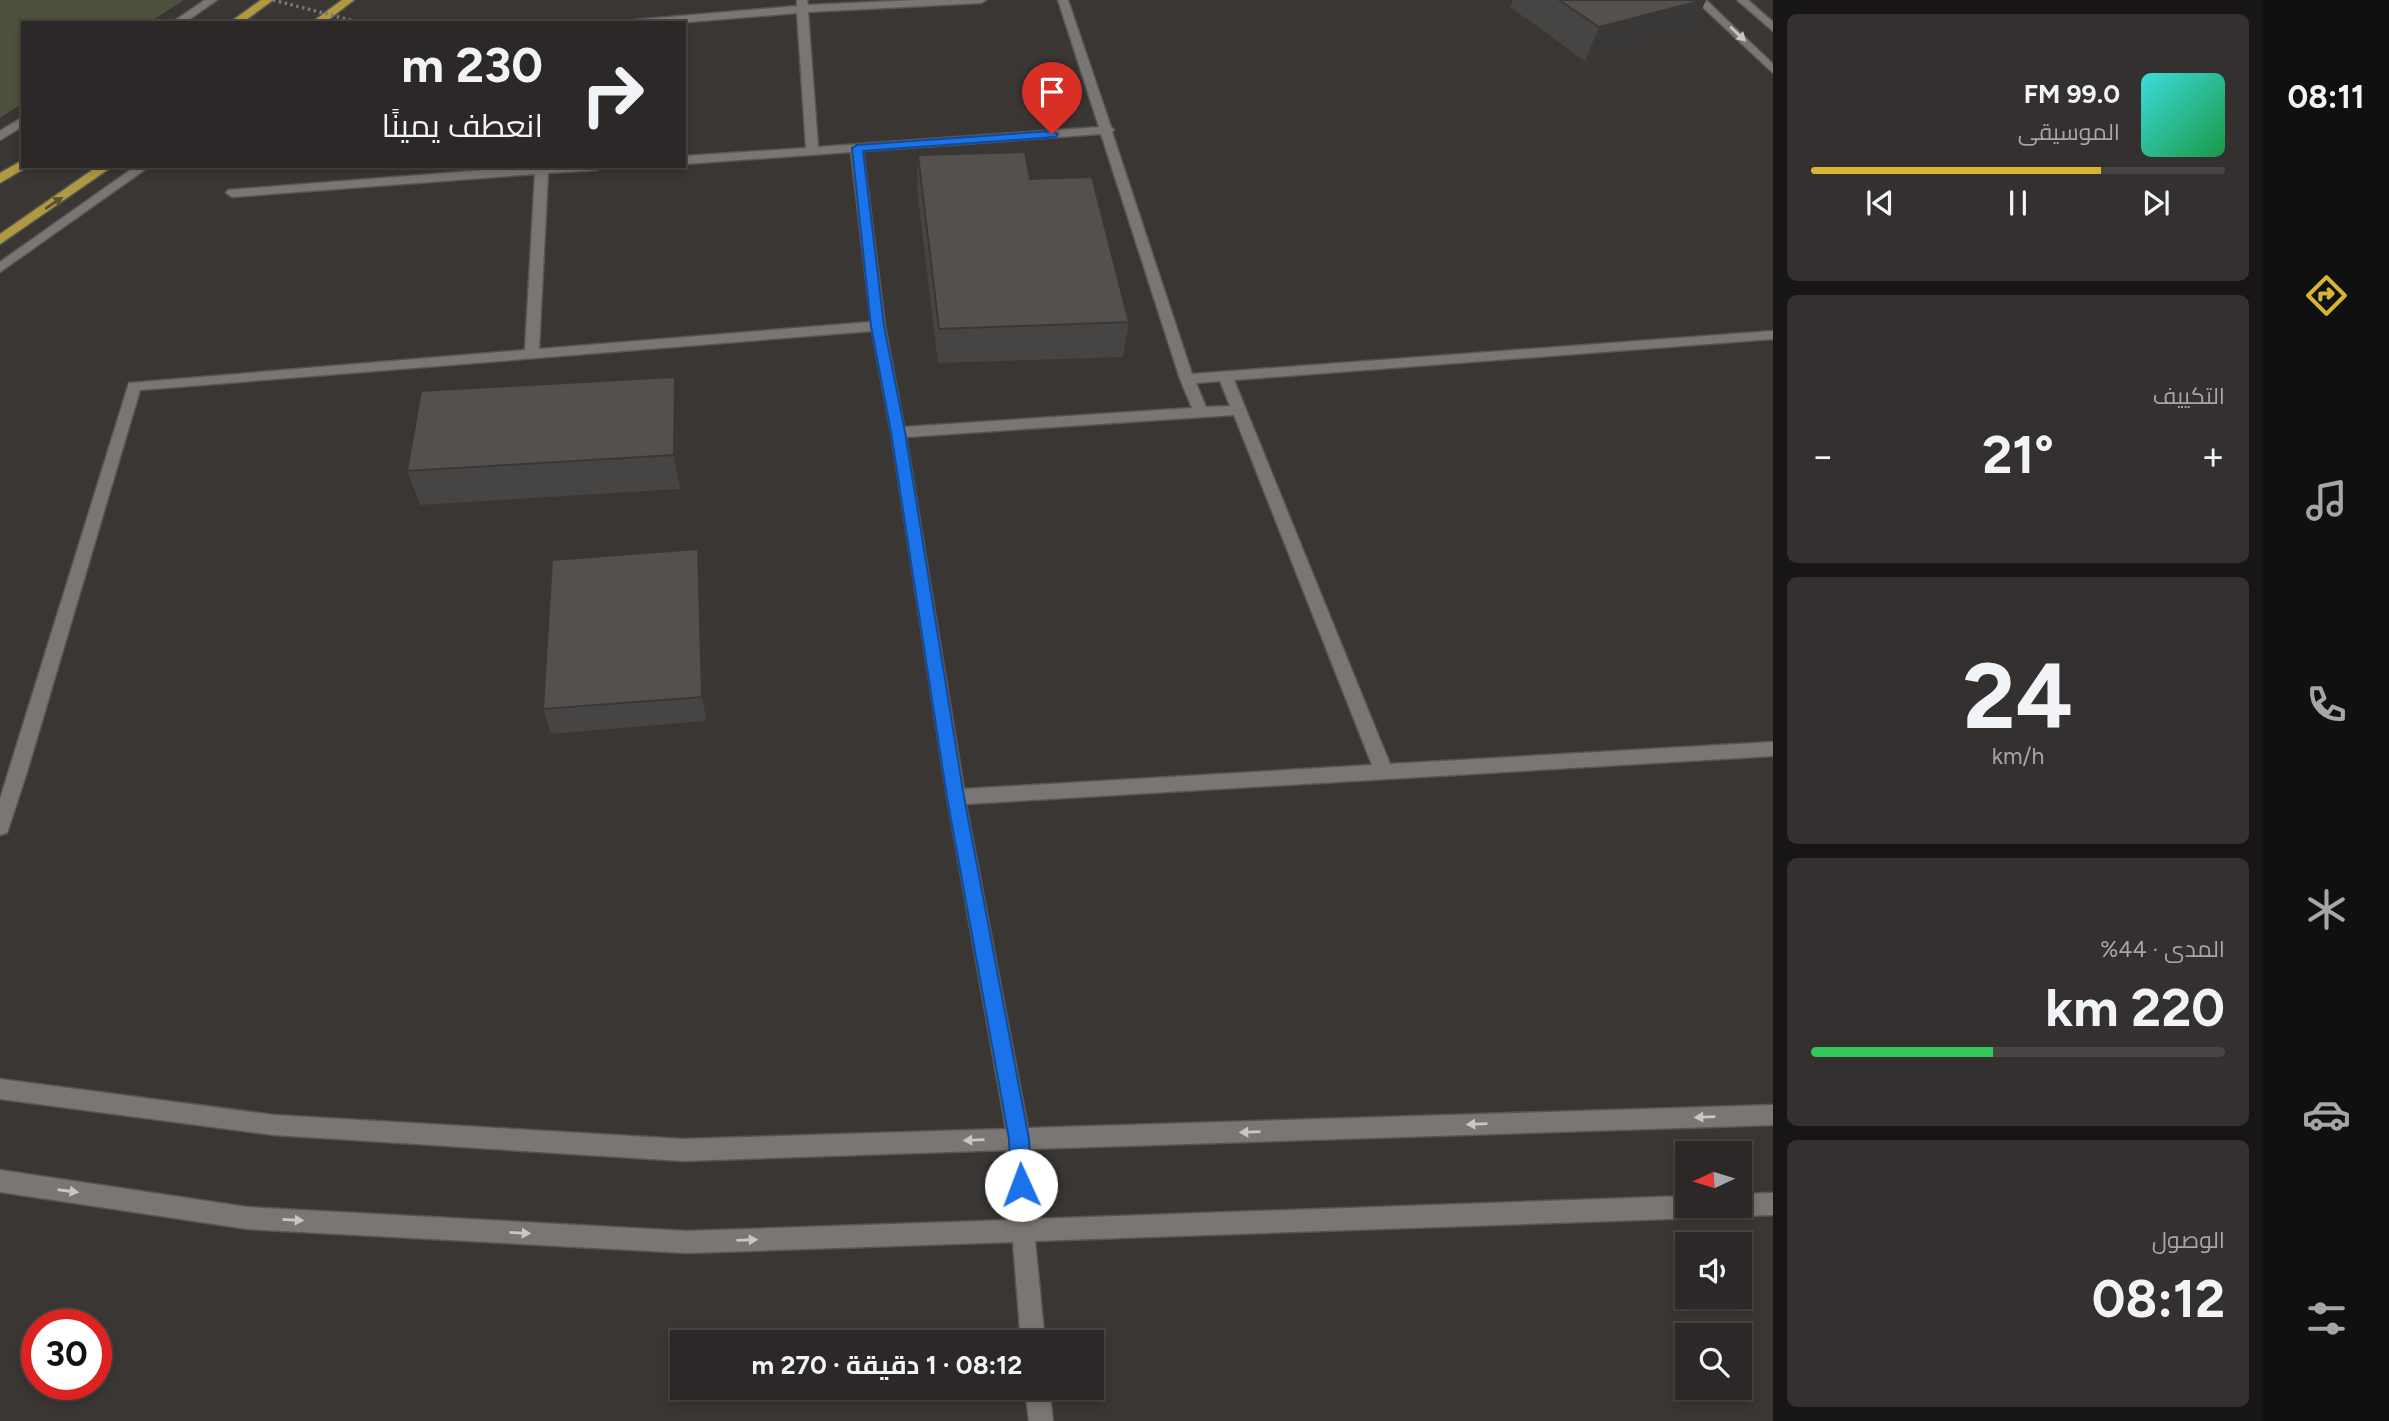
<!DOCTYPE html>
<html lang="ar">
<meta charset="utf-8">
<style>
:root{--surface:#2b2827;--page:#33302f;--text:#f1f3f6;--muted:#a6a6a7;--line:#474444;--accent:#d6b534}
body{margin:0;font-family:Figtree,Cairo,sans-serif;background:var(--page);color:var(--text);direction:rtl;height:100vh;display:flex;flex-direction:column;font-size:26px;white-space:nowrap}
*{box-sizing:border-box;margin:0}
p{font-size:23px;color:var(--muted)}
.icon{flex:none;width:38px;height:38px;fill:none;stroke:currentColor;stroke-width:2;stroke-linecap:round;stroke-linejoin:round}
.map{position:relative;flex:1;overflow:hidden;direction:ltr}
.drawer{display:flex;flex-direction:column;gap:14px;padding:14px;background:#181615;width:490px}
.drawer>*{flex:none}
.top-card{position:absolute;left:21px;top:21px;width:665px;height:147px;border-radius:0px;box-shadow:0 4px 10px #0003,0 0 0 2px var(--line);direction:rtl;background:#2b2827;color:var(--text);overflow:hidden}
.needle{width:46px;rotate:266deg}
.tools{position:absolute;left:1675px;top:1141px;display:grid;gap:14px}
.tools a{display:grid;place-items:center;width:77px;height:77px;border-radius:0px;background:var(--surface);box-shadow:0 4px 10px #0003,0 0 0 2px var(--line);font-size:35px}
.speed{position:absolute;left:21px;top:1309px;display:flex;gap:14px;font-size:35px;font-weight:700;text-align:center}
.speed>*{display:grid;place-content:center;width:91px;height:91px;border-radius:50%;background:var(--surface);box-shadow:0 4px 10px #0003,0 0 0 2px var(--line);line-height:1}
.speed .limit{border:10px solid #d22;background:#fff;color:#111}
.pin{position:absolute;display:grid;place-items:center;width:60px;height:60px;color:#fff;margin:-72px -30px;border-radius:50% 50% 50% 0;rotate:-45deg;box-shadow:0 0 7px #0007}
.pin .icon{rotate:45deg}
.me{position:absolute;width:77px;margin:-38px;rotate:358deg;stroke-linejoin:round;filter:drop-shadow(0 0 5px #0008)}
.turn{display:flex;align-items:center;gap:24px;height:147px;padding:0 28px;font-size:32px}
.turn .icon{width:91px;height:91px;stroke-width:2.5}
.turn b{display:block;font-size:49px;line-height:60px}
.big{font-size:52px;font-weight:700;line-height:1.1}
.drawer .widget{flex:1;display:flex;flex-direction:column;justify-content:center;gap:10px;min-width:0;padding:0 24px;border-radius:10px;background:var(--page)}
.drawer .dial{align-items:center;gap:0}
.dial b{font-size:91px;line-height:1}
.song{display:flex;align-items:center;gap:21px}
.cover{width:84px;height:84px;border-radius:10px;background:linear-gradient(135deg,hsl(180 70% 55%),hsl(140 70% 35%))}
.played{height:7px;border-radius:4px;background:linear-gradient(90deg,var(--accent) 70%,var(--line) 70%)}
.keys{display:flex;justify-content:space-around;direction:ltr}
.heat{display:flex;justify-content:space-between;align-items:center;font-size:38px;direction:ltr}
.charge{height:10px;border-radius:5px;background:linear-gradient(90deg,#34c759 44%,var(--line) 0)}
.trip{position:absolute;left:670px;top:1330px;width:434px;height:70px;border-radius:0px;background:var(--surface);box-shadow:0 4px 10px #0003,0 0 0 2px var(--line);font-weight:700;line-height:70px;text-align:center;direction:rtl}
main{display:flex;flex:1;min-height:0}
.tabs{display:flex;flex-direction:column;width:126px;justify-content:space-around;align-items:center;background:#111010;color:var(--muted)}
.tabs .icon{width:49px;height:49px}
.tabs .selected{color:var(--accent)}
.tabs b{font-size:32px;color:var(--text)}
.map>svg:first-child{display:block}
.green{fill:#4c523b}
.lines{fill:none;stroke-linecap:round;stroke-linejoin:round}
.minor-casing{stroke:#585553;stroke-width:3}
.major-casing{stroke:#585553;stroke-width:3}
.minor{fill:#7a7674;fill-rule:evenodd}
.major{fill:#b19941;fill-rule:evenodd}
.path-bridge{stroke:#7b7876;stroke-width:3.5;stroke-dasharray:2.5 3.5;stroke-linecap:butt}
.wall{fill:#474543}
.shaded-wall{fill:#3a3837}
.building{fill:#53504e;stroke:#3a3837;stroke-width:2}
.oneway{fill:#c9c6c5}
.oneway2{fill:#5c5232}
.route{fill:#1a73e8;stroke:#114b97;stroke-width:2}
</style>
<main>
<nav class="tabs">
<b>08:11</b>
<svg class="icon selected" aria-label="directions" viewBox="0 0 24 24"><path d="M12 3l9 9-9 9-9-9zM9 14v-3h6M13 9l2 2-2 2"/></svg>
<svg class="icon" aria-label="music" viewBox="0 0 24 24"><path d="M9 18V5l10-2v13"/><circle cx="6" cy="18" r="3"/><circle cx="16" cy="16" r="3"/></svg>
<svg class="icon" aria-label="phone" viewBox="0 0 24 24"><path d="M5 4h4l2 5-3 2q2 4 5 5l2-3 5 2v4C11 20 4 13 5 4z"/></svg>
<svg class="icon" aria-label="climate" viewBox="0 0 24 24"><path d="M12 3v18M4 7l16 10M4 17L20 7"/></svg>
<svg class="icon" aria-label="car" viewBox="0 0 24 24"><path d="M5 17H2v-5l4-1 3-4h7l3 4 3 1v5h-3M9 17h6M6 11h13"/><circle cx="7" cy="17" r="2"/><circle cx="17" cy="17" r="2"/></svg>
<svg class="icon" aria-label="filters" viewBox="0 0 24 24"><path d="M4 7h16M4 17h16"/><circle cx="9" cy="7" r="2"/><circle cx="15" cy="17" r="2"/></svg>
</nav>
<section class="drawer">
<div class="widget">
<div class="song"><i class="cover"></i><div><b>99.0 FM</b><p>الموسيقى</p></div></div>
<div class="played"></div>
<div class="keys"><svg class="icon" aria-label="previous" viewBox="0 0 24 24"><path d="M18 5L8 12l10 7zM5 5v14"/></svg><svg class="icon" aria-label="pause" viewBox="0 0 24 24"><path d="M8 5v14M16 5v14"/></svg><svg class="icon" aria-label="next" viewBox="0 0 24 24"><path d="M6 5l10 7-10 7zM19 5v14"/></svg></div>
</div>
<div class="widget"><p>التكييف</p>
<div class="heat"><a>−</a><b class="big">21°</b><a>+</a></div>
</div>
<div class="widget dial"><b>24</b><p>km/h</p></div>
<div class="widget"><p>المدى · 44%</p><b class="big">220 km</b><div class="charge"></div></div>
<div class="widget"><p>الوصول</p><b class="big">08:12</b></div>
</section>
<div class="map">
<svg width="1773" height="1421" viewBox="0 0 1773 1421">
<rect width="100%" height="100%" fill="#393634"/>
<polygon class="green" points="0,0 184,0 148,23 23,23 23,103 0,118"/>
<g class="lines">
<defs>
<g id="minor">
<polygon points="205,0 217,0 184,23 171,23"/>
<path d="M797,0H807L808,5L916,0H986L981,3L808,12L818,147L1099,127L1058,0H1068L1111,127L1114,130L1112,132L1192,374L1773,331V339L1234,380L1390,764L1773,742V756L966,804L1028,1128L1773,1105V1125L1030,1149L1034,1219L1687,1196V1206H1740V1194L1773,1193V1215L1740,1216L1734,1214L1726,1217L1035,1241L1045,1342H1021L1013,1242L687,1253L247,1229L0,1192V1170L247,1207L687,1231L1011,1220L1009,1150L683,1161L274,1135L0,1099V1079L274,1115L683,1139L1006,1129L947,797L891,432L872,331L140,390L27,772L9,827L7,833L0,835V799L129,383L525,350L535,174L232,197L226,193L228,190L536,166H603L597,170L548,173L539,349L871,322L851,152L684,164V156L806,148L797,13L677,23H629L634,20L797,6ZM1101,134L1180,379L1192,408L904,427L885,326L863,151ZM1220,381L1230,406L1206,407L1196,383ZM1234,415L1372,765L964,789L906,437Z"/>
<polygon points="1695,0 1706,0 1773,64 1773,73"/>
<polygon points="1737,0 1748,0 1773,22 1773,31"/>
<polygon points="23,117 23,126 0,140 0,131"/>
<polygon points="136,166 150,166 0,272 0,262"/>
<polygon points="1025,1388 1049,1388 1053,1421 1029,1421"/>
</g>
<g id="major">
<polygon points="261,0 273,0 242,23 229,23"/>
<polygon points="342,0 354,0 324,23 311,23"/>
<polygon points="23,160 23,166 27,167 0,183 0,173"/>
<polygon points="98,166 113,166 0,244 0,234"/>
</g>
</defs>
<use href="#minor" class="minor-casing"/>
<use href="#major" class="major-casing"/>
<use href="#minor" class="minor"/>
<use href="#major" class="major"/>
<polyline class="path-bridge" points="273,0 362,23"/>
</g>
<g class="wall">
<polygon points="1513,0 1706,0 1691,32 1585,61 1510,7"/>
<polygon points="918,155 1030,179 1129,322 1123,357 938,363 917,189"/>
<polygon points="680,411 680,489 420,505 407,471"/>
<polygon points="698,549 702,575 706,721 551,734 543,709"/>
</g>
<g class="shaded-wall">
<polygon points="1704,0 1706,0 1691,32 1585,61 1599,27"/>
<polygon points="675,377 680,411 680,489 674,455"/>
<polygon points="698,549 702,575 706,721 702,697"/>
</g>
<g class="building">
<polygon points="1559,0 1704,0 1599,27"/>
<polygon points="1025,152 1030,179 1092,177 1129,322 939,329 918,155"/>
<polygon points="675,377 674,455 407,471 421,391"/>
<polygon points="698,549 702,697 543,709 552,560"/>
</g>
<defs><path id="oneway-solid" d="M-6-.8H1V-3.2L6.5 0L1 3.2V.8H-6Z" transform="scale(1.75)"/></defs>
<g class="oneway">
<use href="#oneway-solid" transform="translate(1738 34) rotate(43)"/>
<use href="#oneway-solid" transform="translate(1705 1117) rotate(178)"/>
<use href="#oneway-solid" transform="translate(1477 1124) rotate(178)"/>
<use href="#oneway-solid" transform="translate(1250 1132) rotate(178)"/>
<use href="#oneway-solid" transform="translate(974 1140) rotate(178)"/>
<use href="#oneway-solid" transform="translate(68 1191) rotate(8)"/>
<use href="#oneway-solid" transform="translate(293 1220) rotate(3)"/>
<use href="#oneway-solid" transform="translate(520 1233) rotate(3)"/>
<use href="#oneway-solid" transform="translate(747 1240) rotate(-2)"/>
</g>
<use class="oneway2" href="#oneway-solid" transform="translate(54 203) rotate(-34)"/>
<polygon class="route" points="1052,131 1058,134 1056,137 863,151 884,326 905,432 964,797 1029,1139 1031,1185 1028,1192 1021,1195 1014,1192 1011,1185 1009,1139 947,797 891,432 871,326 852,148 857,145"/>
</svg>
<div class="tools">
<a><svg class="needle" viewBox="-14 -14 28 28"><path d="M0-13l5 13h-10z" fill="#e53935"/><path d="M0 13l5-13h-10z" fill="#a6a6a7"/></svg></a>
<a><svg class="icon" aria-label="sound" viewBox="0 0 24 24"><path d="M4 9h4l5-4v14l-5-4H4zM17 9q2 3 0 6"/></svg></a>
<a><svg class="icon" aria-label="search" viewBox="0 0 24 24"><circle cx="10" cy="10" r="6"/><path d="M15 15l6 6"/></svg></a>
</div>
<div class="speed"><div class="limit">30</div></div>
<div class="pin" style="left:1052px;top:134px;background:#d93025"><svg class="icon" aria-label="arrive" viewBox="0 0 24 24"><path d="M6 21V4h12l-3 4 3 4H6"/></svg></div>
<svg class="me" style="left:1021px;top:1185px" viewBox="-20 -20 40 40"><circle r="19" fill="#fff"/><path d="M0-13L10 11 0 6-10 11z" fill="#1a73e8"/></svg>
<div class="trip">08:12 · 1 دقيقة · 270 m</div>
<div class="top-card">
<div class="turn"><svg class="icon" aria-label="right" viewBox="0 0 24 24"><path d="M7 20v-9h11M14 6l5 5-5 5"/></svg><div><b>230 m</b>انعطف يمينًا</div></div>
</div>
</div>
</main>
